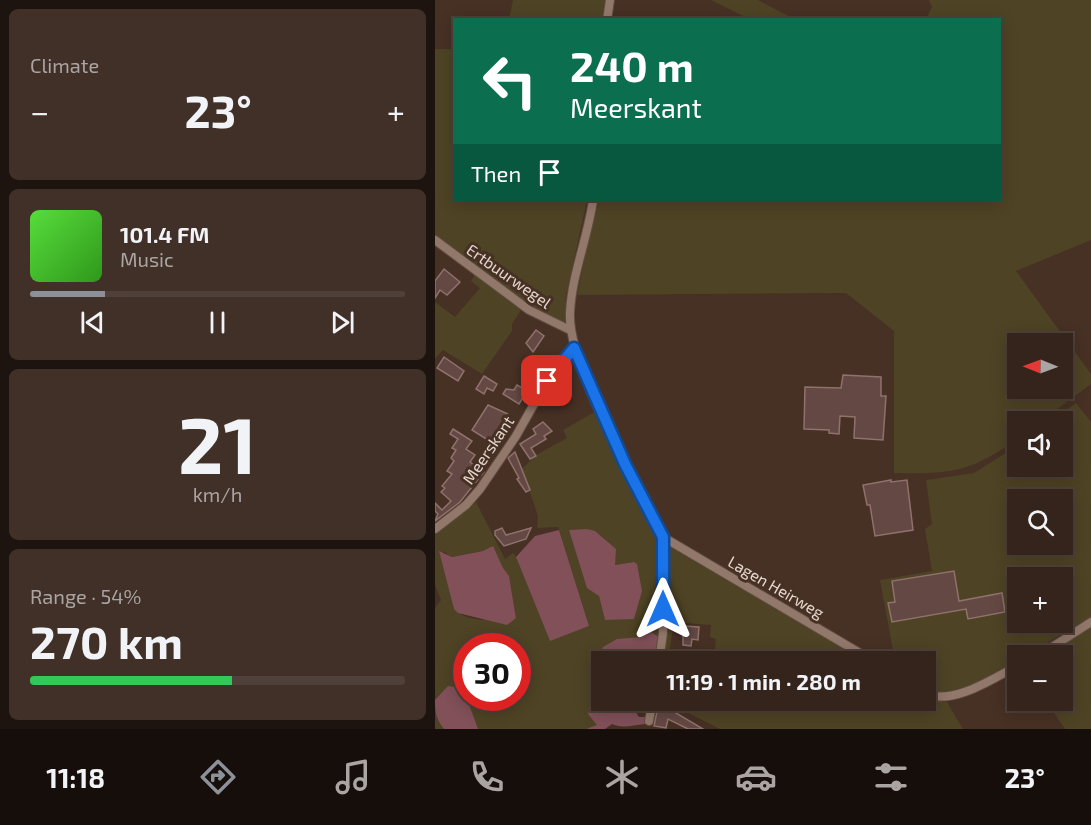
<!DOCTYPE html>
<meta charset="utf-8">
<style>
:root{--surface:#35241b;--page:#403028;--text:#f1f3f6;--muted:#aaa4a3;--line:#4f413a;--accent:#8c9099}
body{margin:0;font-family:"Exo 2",sans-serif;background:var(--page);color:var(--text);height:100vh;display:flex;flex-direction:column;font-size:22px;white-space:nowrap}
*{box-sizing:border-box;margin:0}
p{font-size:20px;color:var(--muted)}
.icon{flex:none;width:33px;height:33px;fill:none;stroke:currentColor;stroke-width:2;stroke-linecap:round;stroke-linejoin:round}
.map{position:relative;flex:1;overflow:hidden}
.sheet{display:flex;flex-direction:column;gap:9px;padding:9px;background:#1d140f;width:435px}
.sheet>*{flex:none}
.hud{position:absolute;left:18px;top:18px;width:548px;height:183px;border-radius:0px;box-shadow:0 3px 15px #0003,0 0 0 2px var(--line);background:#0b6e4f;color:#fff;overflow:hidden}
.needle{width:39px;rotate:271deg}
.fabs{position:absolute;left:572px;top:333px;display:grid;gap:12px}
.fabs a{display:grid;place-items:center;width:66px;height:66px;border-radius:0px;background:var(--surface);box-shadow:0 3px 15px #0003,0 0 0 2px var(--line);font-size:30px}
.speed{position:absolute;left:18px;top:633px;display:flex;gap:12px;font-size:30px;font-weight:700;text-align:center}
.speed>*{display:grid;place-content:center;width:78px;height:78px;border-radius:50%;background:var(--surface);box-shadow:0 3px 15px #0003,0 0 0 2px var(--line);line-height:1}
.speed .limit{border:9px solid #d22;background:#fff;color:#111}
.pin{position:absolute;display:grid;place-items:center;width:51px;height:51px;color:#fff;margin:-26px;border-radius:12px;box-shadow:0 3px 9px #0006}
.me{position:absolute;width:66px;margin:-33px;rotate:0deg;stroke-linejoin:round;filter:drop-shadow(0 0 4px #0008)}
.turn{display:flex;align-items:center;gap:21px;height:126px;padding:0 18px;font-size:27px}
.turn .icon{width:78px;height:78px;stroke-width:2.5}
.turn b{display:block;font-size:42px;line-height:51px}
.then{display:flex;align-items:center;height:57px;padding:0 18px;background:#0003;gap:12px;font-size:22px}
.big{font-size:45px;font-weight:700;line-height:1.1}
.sheet .card{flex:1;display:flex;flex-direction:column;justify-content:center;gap:9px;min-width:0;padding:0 21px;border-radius:9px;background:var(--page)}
.sheet .dial{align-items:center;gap:0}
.dial b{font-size:78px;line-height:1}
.song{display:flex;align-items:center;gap:18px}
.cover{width:72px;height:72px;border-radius:9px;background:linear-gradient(135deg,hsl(110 70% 55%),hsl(110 70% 35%))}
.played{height:6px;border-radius:3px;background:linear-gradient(90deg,var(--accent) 20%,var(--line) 20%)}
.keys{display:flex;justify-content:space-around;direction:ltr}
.heat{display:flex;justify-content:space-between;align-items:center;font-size:33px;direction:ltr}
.charge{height:9px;border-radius:4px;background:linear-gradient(90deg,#34c759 54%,var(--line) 0)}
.trip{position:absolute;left:156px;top:651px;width:345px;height:60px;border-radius:0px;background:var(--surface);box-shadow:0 3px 15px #0003,0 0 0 2px var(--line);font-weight:700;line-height:60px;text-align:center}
.tab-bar{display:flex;height:96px;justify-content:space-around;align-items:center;background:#150e0b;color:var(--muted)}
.tab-bar .icon{width:42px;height:42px}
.tab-bar .active{color:var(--accent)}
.tab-bar b{font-size:27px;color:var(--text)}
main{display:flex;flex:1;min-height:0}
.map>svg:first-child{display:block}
.green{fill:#4e4324;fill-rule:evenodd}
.water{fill:#815059}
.building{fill:#644844;stroke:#8f716d;stroke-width:1.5}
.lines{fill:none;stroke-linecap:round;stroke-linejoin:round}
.minor-casing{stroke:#604d43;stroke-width:10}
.minor{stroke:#92786a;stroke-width:8}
.route-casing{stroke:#114b97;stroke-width:15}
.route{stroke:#1a73e8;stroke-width:10}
.labels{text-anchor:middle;stroke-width:6;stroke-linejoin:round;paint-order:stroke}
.street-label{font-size:16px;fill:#e6d7cf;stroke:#473024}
</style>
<main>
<section class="sheet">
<div class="card"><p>Climate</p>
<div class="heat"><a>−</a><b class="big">23°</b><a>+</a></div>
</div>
<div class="card">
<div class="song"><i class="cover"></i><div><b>101.4 FM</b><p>Music</p></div></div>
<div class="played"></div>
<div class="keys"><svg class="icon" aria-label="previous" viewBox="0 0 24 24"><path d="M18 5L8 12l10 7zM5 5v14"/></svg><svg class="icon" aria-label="pause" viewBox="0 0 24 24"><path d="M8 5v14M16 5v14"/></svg><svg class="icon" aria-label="next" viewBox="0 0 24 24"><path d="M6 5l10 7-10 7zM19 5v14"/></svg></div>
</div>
<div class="card dial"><b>21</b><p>km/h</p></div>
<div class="card"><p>Range · 54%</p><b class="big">270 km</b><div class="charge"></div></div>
</section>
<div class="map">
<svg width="656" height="729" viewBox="0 0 656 729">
<rect width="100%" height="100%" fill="#473024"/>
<g class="green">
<polygon points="78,0 170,0 168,19 74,19"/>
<polygon points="276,0 323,0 359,19 314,19"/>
<path d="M494,0H656V240L581,271L656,374V384L606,421L582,422V439C534,473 516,474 459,473V331L411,293L142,295L161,200H564V20L491,19L497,7ZM582,344H627V388H582Z"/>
<polygon points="0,49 19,49 20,200 152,200 131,296 130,323 94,307 0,236"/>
<polygon points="40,274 86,310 77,324 77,331 47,374 8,350 0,359 0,302 20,317 45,288 36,281"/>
<path d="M140,332L176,426L221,516L214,520L222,535L436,661H290L279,658L281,639L275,637L276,625L239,622L233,660L236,661H217L225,639H182L155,675L162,726L151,729H0V608L6,600L0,585V535L41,502L70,559L78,553L81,557L115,640L154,626L123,527L102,528L103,516L87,469L101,455L132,438L128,430L161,411ZM8,551L16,557L48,551L74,576L81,618C62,619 32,625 19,608ZM178,558L180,565L199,562L170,620L164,596ZM32,646H82V698H32Z"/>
<path d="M641,403L656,422V617L591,655L582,656V660C555,674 521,699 491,690L490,662L460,661L445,580L497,571L490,529L497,524L491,480L539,473L582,446V466H627V422L616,421ZM582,500H627V544H582ZM582,578H627V622H582Z"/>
<polygon points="656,627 656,729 630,729 611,701 627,700 627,656 610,656"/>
<polygon points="491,698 512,702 528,729 285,729 230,701 490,700"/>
</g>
<g class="water">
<polygon points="152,529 160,531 181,549 180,565 199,562 202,564 207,591 199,619 170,620 164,596 152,588 134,530"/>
<polygon points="124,530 154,626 115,641 81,557 100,536"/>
<polygon points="58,546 68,568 74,576 81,618 72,625 23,613 19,609 4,551 17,557 48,551"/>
<path d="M213,630L225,638L217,661L166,662V700L198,701L200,711L204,717H210V724C197,725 189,729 177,724L170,729H151L162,725L153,714L159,695L155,675L168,647L182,639L207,637Z"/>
<path d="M13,686L28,688L43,729H9C1,719 0,712 0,700Z"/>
</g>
<g class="building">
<polygon points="9,269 25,282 12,295 5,290 0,298 0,281"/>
<polygon points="101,330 109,336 98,352 91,343"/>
<polygon points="9,357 29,371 23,381 2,368"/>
<polygon points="408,375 446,377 446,396 451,396 448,440 419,438 420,417 405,416 404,434 394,433 394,430 369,429 370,387 406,388"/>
<polygon points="49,376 62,384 58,391 52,388 49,394 41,389"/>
<polygon points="82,385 92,391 84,404 68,394 71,389 79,390"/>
<polygon points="53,405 73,414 63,431 66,433 59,444 37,430"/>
<polygon points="108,422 117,431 109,436 111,439 96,448 101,456 95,459 85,444 101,434 98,429"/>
<polygon points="18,429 37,441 31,449 40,455 35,462 49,472 25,502 0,521 3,514 0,511 0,503 7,510 16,501 6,492 10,488 7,486 17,474 12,471 19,461 16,458 21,450 17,448 23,439 15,434"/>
<polygon points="80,452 95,490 91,492 82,479 84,478 73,458"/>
<polygon points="456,480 456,482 472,480 478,530 440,536 435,505 432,505 428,485"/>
<polygon points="67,528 71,535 96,528 91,539 69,546 60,535 60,531"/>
<polygon points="519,571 524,601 567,593 570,612 533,619 531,609 457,622 453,603 460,602 457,581"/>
<polygon points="248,626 264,627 263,640 257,639 256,646 248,645"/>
<polygon points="224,702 241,713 268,729 253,729 233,719 231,728 219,726"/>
</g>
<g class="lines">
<defs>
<g id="minor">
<polyline points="172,20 175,0"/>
<path d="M158,200C153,237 137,274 135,312C132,365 200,481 224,532L228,537L440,662"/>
<polyline points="0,240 94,310 135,330"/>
<polyline points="0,529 31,505 45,489 81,436 112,381 139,348"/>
<polyline points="603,656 656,622"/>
<polyline points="224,662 228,633 228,537"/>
<path d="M490,694C519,705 557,679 582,666"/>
<polyline points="214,721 218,700"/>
</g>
</defs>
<use href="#minor" class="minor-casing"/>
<use href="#minor" class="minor"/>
</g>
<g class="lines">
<defs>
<polyline id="route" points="112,381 139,348 190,464 228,537 228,609"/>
</defs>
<use href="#route" class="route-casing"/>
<use href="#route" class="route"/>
</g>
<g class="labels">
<g class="street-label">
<text transform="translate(74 276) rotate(35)" y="6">Ertbuurwegel</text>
<text transform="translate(53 450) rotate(-56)" y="6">Meerskant</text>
<text transform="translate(341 587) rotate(30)" y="6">Lagen Heirweg</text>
</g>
</g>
</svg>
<div class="fabs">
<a><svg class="needle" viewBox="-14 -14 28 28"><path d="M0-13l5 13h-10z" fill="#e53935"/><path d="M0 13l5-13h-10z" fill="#aaa4a3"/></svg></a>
<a><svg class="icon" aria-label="sound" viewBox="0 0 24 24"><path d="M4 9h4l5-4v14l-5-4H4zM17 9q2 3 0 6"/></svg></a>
<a><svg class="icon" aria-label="search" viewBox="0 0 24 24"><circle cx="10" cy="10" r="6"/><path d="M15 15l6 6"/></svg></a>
<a>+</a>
<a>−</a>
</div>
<div class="speed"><div class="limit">30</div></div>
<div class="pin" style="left:112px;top:381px;background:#d93025"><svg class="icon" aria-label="arrive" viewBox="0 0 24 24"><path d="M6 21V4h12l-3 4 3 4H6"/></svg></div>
<svg class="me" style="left:228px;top:609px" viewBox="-20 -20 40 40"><path d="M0-17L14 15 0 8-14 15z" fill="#1a73e8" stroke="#fff" stroke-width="4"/></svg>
<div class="trip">11:19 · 1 min · 280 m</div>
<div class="hud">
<div class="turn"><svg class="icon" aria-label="left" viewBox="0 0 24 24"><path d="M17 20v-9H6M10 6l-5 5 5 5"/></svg><div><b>240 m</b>Meerskant</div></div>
<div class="then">Then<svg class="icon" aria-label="arrive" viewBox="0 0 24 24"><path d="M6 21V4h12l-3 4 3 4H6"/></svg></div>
</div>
</div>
</main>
<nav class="tab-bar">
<b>11:18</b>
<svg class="icon active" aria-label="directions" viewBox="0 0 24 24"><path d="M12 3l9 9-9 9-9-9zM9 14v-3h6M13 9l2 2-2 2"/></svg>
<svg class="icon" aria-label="music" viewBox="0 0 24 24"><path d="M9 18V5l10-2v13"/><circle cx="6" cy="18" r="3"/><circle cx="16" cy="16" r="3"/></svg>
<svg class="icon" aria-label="phone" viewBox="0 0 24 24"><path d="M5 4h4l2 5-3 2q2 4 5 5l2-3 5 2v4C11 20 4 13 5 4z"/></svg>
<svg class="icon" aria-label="climate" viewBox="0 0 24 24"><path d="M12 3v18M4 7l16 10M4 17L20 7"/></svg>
<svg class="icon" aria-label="car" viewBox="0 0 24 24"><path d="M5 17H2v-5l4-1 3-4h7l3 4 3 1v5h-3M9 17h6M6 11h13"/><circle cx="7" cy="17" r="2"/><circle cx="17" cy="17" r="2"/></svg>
<svg class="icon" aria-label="filters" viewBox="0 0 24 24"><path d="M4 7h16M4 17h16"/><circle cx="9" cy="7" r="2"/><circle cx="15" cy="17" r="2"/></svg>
<b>23°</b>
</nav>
